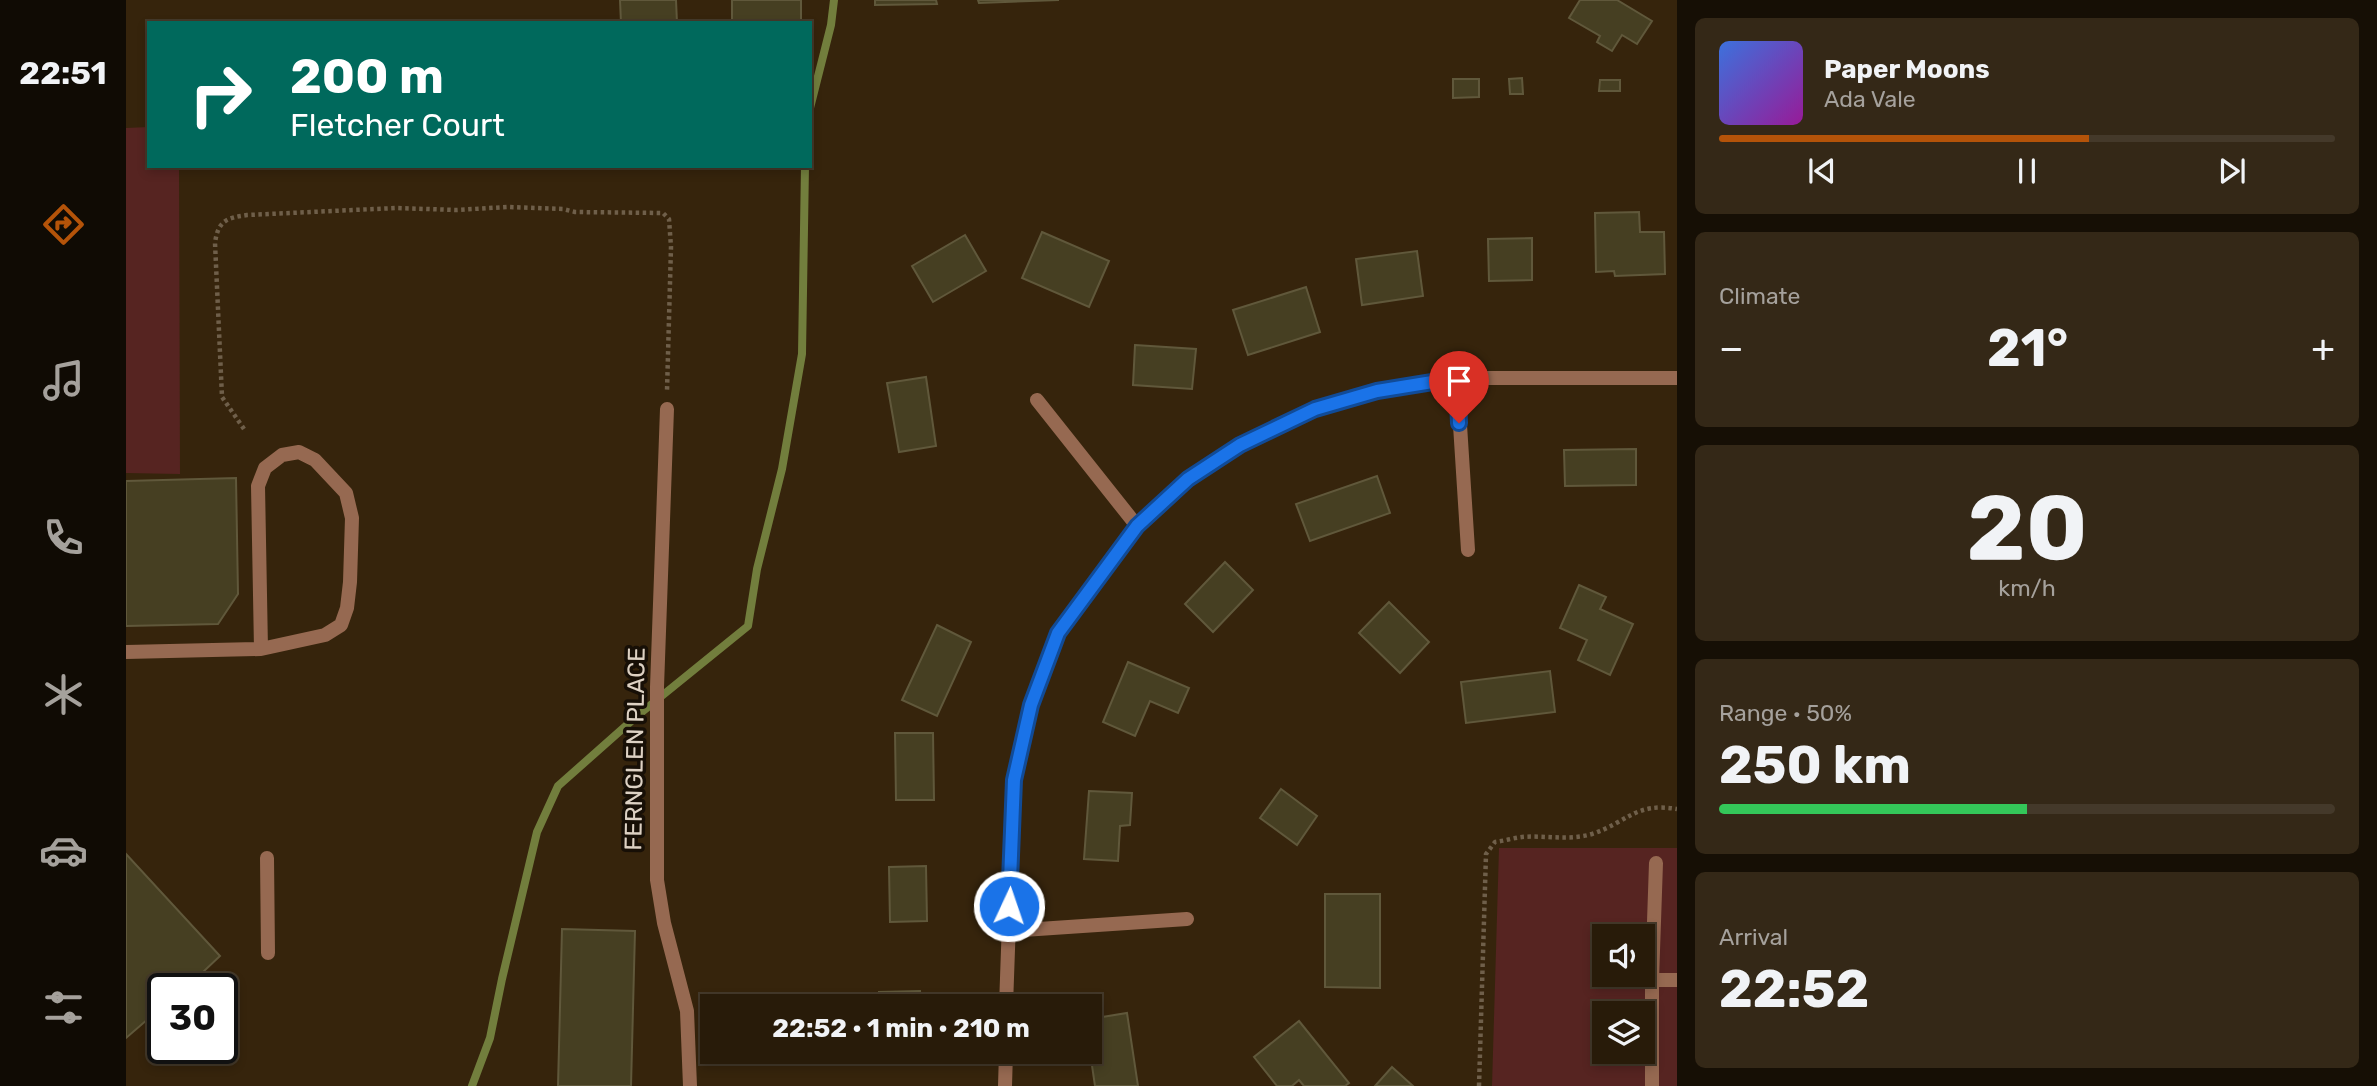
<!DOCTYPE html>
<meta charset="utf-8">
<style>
:root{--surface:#281b09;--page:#342817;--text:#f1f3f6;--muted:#a5a19c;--line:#44392a;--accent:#b45309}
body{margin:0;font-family:Rubik,sans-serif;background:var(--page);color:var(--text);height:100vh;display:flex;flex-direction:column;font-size:26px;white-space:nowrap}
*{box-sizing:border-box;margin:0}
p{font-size:23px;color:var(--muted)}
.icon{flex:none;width:38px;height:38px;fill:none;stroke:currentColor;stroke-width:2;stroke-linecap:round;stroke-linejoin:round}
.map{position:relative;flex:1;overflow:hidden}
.drawer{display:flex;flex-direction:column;gap:18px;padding:18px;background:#160f05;width:700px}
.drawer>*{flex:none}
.banner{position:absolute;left:21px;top:21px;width:665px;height:147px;border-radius:0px;box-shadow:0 4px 10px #0003,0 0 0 2px var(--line);background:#00695c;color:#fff;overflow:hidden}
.controls{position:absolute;left:1466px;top:924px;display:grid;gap:14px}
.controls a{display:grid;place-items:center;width:63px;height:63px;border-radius:0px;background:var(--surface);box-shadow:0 4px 10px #0003,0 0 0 2px var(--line);font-size:35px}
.speed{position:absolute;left:21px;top:973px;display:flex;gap:14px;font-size:35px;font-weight:700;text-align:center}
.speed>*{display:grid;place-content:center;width:91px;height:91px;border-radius:50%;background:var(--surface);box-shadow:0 4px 10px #0003,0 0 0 2px var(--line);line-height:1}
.speed .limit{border:4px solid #111;border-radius:10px;background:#fff;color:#111}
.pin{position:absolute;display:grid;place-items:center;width:60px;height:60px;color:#fff;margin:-72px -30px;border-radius:50% 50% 50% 0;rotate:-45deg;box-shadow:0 0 7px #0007}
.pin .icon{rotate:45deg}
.me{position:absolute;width:77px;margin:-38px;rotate:3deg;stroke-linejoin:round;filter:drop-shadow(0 0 5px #0008)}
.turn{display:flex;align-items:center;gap:24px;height:147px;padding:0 28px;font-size:32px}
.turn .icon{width:91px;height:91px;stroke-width:2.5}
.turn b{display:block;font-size:49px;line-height:60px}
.big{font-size:52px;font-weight:700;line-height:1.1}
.drawer .tile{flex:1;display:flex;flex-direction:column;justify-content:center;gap:10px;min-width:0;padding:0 24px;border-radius:10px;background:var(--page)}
.drawer .dial{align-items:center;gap:0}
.dial b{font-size:91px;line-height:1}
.song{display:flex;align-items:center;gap:21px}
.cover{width:84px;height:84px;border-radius:10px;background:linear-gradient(135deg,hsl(220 70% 55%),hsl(300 70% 35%))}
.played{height:7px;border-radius:4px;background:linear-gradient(90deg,var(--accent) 60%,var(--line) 60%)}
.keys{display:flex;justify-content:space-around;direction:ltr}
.heat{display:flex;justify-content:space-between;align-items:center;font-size:38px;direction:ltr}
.charge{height:10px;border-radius:5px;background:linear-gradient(90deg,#34c759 50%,var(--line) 0)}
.trip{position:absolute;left:574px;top:994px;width:402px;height:70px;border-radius:0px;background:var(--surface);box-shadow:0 4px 10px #0003,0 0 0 2px var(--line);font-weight:700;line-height:70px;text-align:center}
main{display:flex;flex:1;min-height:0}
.tabs{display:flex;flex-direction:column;width:126px;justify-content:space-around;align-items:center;background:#100b04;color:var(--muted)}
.tabs .icon{width:49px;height:49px}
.tabs .on{color:var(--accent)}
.tabs b{font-size:32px;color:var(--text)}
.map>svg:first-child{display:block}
.green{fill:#562421;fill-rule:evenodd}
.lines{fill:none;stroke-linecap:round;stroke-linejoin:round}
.stream{stroke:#727e3d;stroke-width:8}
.building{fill:#463f22;stroke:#60583b;stroke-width:2}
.path{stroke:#6f5f4a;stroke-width:4.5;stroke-dasharray:3.5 3.5;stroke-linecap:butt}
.lane{stroke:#966951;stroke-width:14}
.street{stroke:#966951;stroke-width:14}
.route-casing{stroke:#114b97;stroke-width:18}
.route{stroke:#1a73e8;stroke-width:12}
.labels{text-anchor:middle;stroke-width:7;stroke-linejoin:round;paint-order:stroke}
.street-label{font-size:24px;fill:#ddd1c3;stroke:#170f06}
</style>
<main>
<nav class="tabs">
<b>22:51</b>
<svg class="icon on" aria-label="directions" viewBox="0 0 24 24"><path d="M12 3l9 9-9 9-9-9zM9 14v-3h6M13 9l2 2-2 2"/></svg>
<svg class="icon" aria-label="music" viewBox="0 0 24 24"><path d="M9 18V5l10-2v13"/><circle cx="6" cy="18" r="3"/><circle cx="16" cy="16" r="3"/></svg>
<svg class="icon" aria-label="phone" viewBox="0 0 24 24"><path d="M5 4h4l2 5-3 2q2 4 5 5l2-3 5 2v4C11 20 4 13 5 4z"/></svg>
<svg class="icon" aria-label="climate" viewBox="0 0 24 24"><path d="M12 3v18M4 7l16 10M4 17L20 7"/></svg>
<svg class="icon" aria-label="car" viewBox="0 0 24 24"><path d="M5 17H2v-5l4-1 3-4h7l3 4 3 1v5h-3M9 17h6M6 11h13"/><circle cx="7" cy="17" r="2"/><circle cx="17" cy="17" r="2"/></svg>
<svg class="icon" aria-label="filters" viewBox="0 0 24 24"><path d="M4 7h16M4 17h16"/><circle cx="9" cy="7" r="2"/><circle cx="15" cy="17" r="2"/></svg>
</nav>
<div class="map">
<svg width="1551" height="1086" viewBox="0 0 1551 1086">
<rect width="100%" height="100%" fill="#36240c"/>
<g class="green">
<polygon points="23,127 23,166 53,166 54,474 0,473 0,128"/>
<path d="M1373,848H1551V1086H1366ZM1479,936H1517V975H1479ZM1479,1013H1517V1052H1479Z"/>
</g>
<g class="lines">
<g class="stream">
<polyline points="684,108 705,25 708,0"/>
<polyline points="346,1086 364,1038 376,979 411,832 432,786 511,716 622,626 631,569 656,469 676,354 679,166"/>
</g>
</g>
<g class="building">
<polygon points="494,0 550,0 551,23 495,23"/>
<polygon points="606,0 675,0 675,22 606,23"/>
<polygon points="749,0 810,0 811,4 749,5"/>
<polygon points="852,0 933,0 853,3"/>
<polygon points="1454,0 1491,0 1526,21 1511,44 1496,35 1486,51 1471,42 1474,36 1443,18"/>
<polygon points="1396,78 1397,94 1384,94 1383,79"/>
<polygon points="1327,79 1353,79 1353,97 1327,98"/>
<polygon points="1474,80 1494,80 1494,91 1473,91"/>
<polygon points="1513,212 1514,232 1538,232 1539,274 1489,276 1488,271 1470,272 1469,213"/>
<polygon points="916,232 983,261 963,307 896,278"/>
<polygon points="839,235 860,271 807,302 786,266"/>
<polygon points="1406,238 1406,280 1363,281 1362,239"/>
<polygon points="1291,251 1297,296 1236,305 1230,259"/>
<polygon points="1180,287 1194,332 1122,355 1107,310"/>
<polygon points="1009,345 1070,349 1066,389 1007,385"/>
<polygon points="800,377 810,446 773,452 761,383"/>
<polygon points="1510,449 1510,485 1439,486 1438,450"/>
<polygon points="1251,476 1264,513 1184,541 1170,504"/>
<polygon points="110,478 112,594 92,624 0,626 0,481"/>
<polygon points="1099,562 1127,590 1087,632 1059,604"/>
<polygon points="1453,585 1480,597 1474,609 1507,624 1484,675 1452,660 1461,640 1434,628"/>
<polygon points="1263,602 1303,642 1274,673 1233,633"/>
<polygon points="811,625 845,642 811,716 776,700"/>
<polygon points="1002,662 1063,688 1052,713 1024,701 1009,736 977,722"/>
<polygon points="1424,671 1429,712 1340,723 1335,682"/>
<polygon points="769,733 807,733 808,800 770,800"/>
<polygon points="1155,789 1191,816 1171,845 1134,818"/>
<polygon points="963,791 1006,793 1004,825 994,826 992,861 958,859"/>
<polygon points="0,854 94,956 59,989 37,989 37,1006 0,1038"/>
<polygon points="800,866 801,921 764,922 763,867"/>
<polygon points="1199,894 1254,894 1254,988 1199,987"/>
<polygon points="436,929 509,931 505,1086 432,1086"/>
<polygon points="794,991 795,1006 753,1006 753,992"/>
<polygon points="1001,1013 1012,1086 969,1086 964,1052 964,1019"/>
<polygon points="1173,1021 1223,1083 1219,1086 1178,1086 1173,1080 1166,1086 1151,1086 1128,1057"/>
<polygon points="1266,1067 1287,1086 1249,1086"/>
</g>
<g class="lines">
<g class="path">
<path d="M118,429L96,397L89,243C92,221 100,218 121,215L270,208L330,210L381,207L437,209L449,212L537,213L543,219L545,247L541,391"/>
<path d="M1353,1086L1360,854L1369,842C1378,841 1387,838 1396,837C1419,835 1442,841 1466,834C1502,822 1509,802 1551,809"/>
</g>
<g class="lane">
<polyline points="141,858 142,953"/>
<polyline points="1526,980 1551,980"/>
<polyline points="1526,1086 1526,980 1530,863"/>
</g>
<g class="street">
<polyline points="1331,378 1342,550"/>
<polyline points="911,400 1011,526"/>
<polyline points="541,409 531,687 531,880 538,923 561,1011 564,1086"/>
<polyline points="0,652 135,649 199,635 215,625 221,608 224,582 226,518 220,493 189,460 173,452 156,455 139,468 132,486 135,649"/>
<polyline points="882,931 1061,919"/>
<polyline points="880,1006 888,780 905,705 932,633 1011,526 1062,479 1114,445 1189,409 1251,391 1331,378 1551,378"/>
<polyline points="879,1086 880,1052"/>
</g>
</g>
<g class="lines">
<defs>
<polyline id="route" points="883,906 888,780 905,705 932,633 1011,526 1062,479 1114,445 1189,409 1251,391 1331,378 1333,423"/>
</defs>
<use href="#route" class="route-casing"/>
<use href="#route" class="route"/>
</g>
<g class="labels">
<g class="street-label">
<text transform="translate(509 749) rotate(-89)" y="8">FERNGLEN PLACE</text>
</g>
</g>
</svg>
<div class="controls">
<a><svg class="icon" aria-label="sound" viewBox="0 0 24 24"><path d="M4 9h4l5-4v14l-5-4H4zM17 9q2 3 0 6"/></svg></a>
<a><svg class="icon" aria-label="layers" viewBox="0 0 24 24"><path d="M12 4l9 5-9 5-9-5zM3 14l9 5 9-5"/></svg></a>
</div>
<div class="speed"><div class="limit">30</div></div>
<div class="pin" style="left:1333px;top:423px;background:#d93025"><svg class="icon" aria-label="arrive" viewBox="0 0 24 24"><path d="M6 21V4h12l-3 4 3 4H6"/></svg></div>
<svg class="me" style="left:883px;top:906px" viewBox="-20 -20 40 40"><circle r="17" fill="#1a73e8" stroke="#fff" stroke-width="3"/><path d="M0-11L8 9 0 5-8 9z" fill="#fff"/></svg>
<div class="trip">22:52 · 1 min · 210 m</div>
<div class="banner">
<div class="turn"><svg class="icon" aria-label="right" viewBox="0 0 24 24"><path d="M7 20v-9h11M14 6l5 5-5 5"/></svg><div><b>200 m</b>Fletcher Court</div></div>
</div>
</div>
<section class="drawer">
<div class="tile">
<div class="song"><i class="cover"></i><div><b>Paper Moons</b><p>Ada Vale</p></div></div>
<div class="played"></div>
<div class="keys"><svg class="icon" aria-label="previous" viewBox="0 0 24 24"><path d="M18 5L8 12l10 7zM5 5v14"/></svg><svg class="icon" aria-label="pause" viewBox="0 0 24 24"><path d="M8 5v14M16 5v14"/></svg><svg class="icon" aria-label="next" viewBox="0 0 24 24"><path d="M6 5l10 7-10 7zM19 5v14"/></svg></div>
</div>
<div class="tile"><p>Climate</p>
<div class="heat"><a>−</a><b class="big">21°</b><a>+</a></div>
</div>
<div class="tile dial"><b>20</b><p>km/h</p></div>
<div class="tile"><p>Range · 50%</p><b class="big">250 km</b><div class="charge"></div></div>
<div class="tile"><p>Arrival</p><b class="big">22:52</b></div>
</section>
</main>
